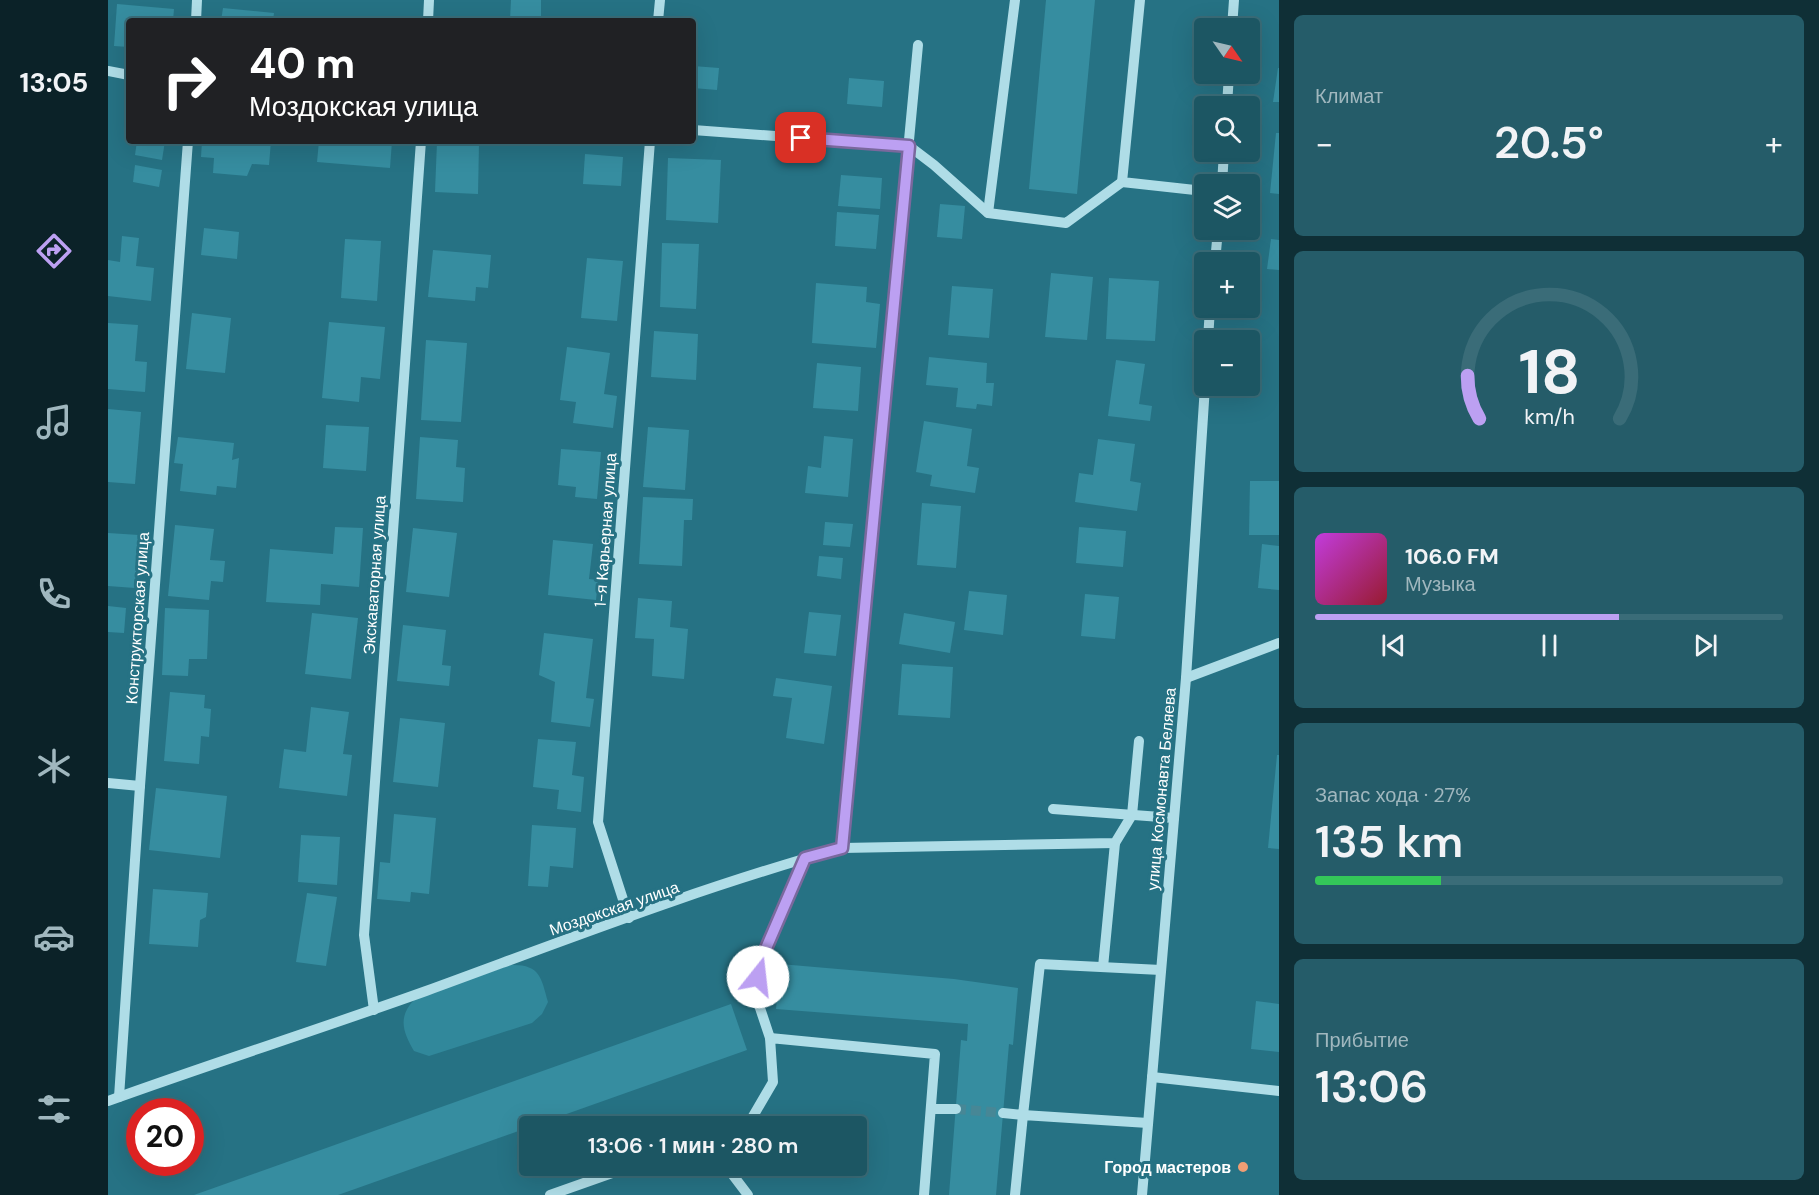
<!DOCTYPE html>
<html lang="ru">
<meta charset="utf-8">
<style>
:root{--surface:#1c5663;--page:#255c69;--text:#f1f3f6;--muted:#a0b7be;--line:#3a6c78;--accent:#bca0f2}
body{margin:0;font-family:"DM Sans",sans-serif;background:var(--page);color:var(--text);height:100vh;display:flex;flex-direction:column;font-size:22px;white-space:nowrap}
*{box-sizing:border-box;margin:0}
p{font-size:20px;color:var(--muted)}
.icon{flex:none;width:33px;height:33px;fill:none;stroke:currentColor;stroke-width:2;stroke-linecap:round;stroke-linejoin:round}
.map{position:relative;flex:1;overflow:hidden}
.sheet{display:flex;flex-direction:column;gap:15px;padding:15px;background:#0f2f36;width:540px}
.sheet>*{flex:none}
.hud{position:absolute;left:18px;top:18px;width:570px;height:126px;border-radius:6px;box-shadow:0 6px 24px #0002,0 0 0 2px var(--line);background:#202124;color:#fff;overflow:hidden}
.needle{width:39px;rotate:124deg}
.fabs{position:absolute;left:1086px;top:18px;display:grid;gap:12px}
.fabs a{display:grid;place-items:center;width:66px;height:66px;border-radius:6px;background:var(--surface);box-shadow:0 6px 24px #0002,0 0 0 2px var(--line);font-size:30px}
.speed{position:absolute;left:18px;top:1098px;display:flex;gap:12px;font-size:30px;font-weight:700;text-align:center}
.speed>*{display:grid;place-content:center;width:78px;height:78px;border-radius:50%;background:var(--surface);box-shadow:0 6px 24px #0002,0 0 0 2px var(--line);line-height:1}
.speed .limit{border:9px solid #d22;background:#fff;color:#111}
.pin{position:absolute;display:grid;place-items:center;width:51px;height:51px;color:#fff;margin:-26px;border-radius:12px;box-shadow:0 3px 9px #0006}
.me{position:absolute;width:66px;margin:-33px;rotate:16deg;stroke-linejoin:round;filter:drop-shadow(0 0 4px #0008)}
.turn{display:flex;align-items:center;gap:21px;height:126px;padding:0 24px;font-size:27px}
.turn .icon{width:78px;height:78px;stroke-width:2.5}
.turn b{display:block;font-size:42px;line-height:51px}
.big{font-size:45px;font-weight:600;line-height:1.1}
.sheet .widget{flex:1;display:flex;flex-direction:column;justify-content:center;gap:9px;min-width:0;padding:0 21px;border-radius:9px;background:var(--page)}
.sheet .dial{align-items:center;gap:0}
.dial svg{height:156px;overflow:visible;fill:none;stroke:var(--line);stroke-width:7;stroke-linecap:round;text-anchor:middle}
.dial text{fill:var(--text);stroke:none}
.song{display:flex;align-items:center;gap:18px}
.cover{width:72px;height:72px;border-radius:9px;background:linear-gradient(135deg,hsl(290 70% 55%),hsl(350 70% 35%))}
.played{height:6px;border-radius:3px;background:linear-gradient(90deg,var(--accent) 65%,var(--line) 65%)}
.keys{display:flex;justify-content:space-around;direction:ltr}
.heat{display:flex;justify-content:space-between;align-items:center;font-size:33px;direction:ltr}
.charge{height:9px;border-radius:4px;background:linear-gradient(90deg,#34c759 27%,var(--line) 0)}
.trip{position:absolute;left:411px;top:1116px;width:348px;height:60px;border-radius:6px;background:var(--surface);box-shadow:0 6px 24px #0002,0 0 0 2px var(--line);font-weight:600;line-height:60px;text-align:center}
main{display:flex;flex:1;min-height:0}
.menu{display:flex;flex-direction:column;width:108px;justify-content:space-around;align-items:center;background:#0b2228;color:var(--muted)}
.menu .icon{width:42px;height:42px}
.menu .on{color:var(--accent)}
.menu b{font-size:27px;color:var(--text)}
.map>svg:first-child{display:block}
.green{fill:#31889b}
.building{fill:#368da0}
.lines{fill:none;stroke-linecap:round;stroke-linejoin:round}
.minor-tunnel{stroke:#478796;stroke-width:10;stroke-dasharray:10 5;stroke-linecap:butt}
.minor{stroke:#afdde7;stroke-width:10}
.route-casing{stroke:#7a689d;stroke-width:15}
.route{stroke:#bca0f2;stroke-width:10}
.poi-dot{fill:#f09e74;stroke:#267284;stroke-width:2}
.labels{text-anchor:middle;stroke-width:6;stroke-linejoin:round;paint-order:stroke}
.street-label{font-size:16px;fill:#fff;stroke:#267284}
.poi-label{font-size:16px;font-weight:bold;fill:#fff;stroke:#267284;text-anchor:end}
</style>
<main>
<nav class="menu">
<b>13:05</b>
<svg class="icon on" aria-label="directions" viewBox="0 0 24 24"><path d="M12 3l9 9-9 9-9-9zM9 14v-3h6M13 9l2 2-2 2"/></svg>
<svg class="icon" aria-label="music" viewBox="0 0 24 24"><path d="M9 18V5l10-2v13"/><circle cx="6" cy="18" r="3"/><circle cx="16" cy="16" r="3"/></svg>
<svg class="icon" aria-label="phone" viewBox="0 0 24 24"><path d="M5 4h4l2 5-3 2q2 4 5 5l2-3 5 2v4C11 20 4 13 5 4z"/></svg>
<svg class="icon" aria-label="climate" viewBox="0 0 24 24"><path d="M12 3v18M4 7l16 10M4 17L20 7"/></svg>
<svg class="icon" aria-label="car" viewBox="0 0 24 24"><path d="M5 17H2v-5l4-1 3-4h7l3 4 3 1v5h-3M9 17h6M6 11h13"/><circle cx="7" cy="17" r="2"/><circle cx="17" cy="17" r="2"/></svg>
<svg class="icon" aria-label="filters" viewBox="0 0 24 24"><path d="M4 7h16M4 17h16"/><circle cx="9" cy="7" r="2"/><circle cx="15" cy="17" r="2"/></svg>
</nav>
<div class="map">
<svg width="1171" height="1195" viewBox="0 0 1171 1195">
<rect width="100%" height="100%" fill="#267284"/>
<path class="green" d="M402,965C432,964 433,977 440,1002L434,1014L424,1023L321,1056L306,1051C294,1031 290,1016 307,999Z"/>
<g class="building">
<polygon points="403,0 433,0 433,20 402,20"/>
<polygon points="938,0 987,0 969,194 921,189"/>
<polygon points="9,4 66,9 65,21 21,21 21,47 6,46"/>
<polygon points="115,8 166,13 165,21 113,21"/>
<polygon points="585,66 611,68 609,90 585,88"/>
<polygon points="1170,68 1171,68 1171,102 1165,102"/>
<polygon points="741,78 776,81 774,107 739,104"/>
<polygon points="1168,133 1171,133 1171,194 1162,193"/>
<polygon points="29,141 57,141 54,160 27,155"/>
<polygon points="94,141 163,141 161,165 144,164 139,176 105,173 106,158 93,157"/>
<polygon points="211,141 284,141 282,168 209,162"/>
<polygon points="329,142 371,143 370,194 327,192"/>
<polygon points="477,154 515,157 513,186 475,184"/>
<polygon points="560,158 613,160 610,223 558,220"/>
<polygon points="27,165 54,170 51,187 25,182"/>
<polygon points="733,175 774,178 772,209 730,206"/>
<polygon points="832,204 857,206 854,239 829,237"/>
<polygon points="729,212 771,215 768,249 727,246"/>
<polygon points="96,228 131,232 129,259 93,255"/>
<polygon points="14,236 31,238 28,266 46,268 43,301 0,296 0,260 12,262"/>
<polygon points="237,239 273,241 269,301 233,298"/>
<polygon points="1163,239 1171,240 1171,270 1159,269"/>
<polygon points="554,243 591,244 588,309 552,307"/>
<polygon points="325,250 383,255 380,288 368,287 367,301 320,297"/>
<polygon points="479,258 515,261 509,321 473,318"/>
<polygon points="943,273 985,277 979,340 937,337"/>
<polygon points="1001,278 1051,281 1047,341 998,339"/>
<polygon points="708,283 759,287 758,302 772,304 768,348 704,343"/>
<polygon points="844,286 885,289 881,338 840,335"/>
<polygon points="84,313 123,318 117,373 78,369"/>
<polygon points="221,322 277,327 272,379 253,377 251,402 214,398"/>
<polygon points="0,323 30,325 27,361 39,362 37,392 0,389"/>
<polygon points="546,331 590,334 588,380 543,377"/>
<polygon points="318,340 359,343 353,422 313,420"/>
<polygon points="459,347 502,353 496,394 509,396 505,428 465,423 468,402 452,400"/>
<polygon points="821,357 879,363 878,383 886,383 884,406 869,404 868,409 848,407 850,388 818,385"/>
<polygon points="1008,360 1037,364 1031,404 1044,406 1042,421 1000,416"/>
<polygon points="709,363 753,367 750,411 705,408"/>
<polygon points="0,409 33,412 27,484 0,482"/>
<polygon points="816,421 864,429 859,466 871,468 867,493 822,486 824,475 808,472"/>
<polygon points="218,425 261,427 258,471 215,468"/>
<polygon points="540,427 581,430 577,490 535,487"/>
<polygon points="716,436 745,439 740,497 697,493 700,466 713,468"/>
<polygon points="70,437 126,443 124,460 131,458 128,488 109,486 108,495 72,491 75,464 66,463"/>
<polygon points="312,437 350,440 348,467 357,468 355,502 308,499"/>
<polygon points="990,439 1027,444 1022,481 1033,483 1029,511 967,502 971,473 985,475"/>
<polygon points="453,449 493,452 489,499 467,497 468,487 450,485"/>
<polygon points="1142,481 1171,481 1171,535 1141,535"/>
<polygon points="535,497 585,499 584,520 576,520 574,566 531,564"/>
<polygon points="814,503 853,506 848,568 809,565"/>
<polygon points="717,522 745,524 742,547 715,545"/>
<polygon points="67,525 106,529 102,560 117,561 115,582 103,581 101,600 60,596"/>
<polygon points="227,527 255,528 251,587 213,584 212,605 158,602 162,549 225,554"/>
<polygon points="971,527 1018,531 1015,567 968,563"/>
<polygon points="305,528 349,533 341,597 298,592"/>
<polygon points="0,533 31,535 27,588 0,586"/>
<polygon points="445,540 485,544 481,579 490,580 488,600 440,595"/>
<polygon points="1154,544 1171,546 1171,590 1150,588"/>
<polygon points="711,556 735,558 733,579 709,576"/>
<polygon points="861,591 899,595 895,635 856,630"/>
<polygon points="977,594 1011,597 1007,639 973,636"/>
<polygon points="530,598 564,601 562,627 580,629 576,679 544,676 546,639 527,638"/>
<polygon points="0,606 18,608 16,633 0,632"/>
<polygon points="57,608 101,610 99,659 81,659 80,676 54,675"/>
<polygon points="701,612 733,615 728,656 696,653"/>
<polygon points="204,613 250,618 243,679 197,674"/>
<polygon points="796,613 847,622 842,653 791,644"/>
<polygon points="295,625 338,630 334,665 343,666 341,686 289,681"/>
<polygon points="436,633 485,639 478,698 486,699 482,727 443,722 447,682 431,675"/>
<polygon points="794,664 845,667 842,718 790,715"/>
<polygon points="668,678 724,686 716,744 678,738 684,698 665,696"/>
<polygon points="62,692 97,695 96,708 103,709 101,737 93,736 91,764 56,761"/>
<polygon points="203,707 241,712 235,754 244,755 239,796 171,788 176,749 198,752"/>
<polygon points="292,718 337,723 330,787 285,782"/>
<polygon points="430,739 468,742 464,775 476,777 473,812 449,809 451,790 425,787"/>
<polygon points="1169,755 1171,755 1171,849 1160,848"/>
<polygon points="48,788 119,796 112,858 41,850"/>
<polygon points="286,814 328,818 321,894 303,892 302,902 269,899 272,862 282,863"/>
<polygon points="424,825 468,828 465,868 442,866 440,887 420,886"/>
<polygon points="193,835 232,837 229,885 190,882"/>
<polygon points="45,889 100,893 98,917 92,920 90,947 41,944"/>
<polygon points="199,893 229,897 218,966 188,962"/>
<polygon points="672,964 846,979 910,988 905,1045 901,1044 888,1195 841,1195 853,1040 859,1041 860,1024 668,1009"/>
<polygon points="1148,1001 1171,1004 1171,1052 1143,1049"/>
<polygon points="623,1004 639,1050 230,1195 86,1195"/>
</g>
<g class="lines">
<polyline class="minor-tunnel" points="848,1109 895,1113"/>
<g class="minor">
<polyline points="1032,0 1014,182 1096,191"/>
<polyline points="88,21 89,0"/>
<polyline points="320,21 321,0"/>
<polyline points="550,21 552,0"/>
<polyline points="1124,28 1126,0"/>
<polyline points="0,71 21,75"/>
<polyline points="1119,106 1121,74"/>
<polyline points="585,130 801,146 826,165 880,213 958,223 1014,182"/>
<polyline points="1114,184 1116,152"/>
<polyline points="880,213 907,0"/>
<polyline points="1107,262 1110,230"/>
<polyline points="1100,340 1102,308"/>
<polyline points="1078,678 1171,643"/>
<polyline points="0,783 32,786"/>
<polyline points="945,809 1066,818"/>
<polyline points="734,848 810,45"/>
<polyline points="521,918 490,822 542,141"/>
<polyline points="995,967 1007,843"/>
<polyline points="266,1010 256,935 313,141"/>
<polyline points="662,1038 647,993 653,960 697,858"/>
<polyline points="1044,1077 1171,1091"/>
<polyline points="11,1097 32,786 80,141"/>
<path d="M0,1101C105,1063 212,1029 318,991C455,941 593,887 734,848L1007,843L1024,815L1031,741"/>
<polyline points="823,1109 848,1109"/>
<polyline points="895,1113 915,1115 932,964 1053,970"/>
<polyline points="625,1126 644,1118 665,1082 662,1038 827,1054 816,1195"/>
<polyline points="618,1166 640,1195"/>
<polyline points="442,1195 524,1166"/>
<polyline points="907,1195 915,1115 1040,1123"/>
<polyline points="1034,1195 1078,678 1097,386"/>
</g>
</g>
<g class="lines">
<defs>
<polyline id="route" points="650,977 653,960 697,858 734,848 801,146 693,138"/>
</defs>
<use href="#route" class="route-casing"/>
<use href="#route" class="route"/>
</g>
<circle class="poi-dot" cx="1135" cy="1167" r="6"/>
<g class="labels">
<g class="street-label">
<text transform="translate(497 530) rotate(-86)" y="6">1-я Карьерная улица</text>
<text transform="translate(266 575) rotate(-86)" y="6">Экскаваторная улица</text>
<text transform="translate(29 618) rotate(-86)" y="6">Конструкторская улица</text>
<text transform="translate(1053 789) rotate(-85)" y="6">улица Космонавта Беляева</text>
<text transform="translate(506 908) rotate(-19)" y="6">Моздокская улица</text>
</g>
<g class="poi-label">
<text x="1123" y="1173">Город мастеров</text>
</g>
</g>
</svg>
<div class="fabs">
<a><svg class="needle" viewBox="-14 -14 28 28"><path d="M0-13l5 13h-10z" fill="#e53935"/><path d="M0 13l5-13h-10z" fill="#a0b7be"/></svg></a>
<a><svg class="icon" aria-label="search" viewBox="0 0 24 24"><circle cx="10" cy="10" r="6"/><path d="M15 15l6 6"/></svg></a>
<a><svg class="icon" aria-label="layers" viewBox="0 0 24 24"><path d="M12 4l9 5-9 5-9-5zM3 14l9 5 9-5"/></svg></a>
<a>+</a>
<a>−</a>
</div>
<div class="speed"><div class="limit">20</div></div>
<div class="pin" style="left:693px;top:138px;background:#d93025"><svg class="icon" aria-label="arrive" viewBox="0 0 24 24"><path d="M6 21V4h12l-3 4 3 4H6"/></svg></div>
<svg class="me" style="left:650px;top:977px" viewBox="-20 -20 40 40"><circle r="19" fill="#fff"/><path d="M0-13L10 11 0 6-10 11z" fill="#bca0f2"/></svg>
<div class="trip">13:06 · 1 мин · 280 m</div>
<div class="hud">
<div class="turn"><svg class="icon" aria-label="right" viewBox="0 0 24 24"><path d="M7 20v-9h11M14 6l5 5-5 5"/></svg><div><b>40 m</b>Моздокская улица</div></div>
</div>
</div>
<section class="sheet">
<div class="widget"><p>Климат</p>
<div class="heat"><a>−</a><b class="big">20.5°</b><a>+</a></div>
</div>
<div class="widget dial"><svg viewBox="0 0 100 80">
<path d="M14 69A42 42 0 1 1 86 69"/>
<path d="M14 69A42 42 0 0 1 8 47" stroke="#bca0f2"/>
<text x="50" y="56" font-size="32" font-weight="700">18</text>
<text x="50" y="72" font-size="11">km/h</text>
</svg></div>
<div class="widget">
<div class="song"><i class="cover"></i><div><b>106.0 FM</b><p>Музыка</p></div></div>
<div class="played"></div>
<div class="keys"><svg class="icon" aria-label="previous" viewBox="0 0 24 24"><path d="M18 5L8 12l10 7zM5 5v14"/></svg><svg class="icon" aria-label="pause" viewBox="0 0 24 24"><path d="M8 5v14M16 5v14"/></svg><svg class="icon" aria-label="next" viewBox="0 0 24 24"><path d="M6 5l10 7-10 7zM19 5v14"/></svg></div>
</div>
<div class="widget"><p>Запас хода · 27%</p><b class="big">135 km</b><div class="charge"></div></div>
<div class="widget"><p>Прибытие</p><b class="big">13:06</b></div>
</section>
</main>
